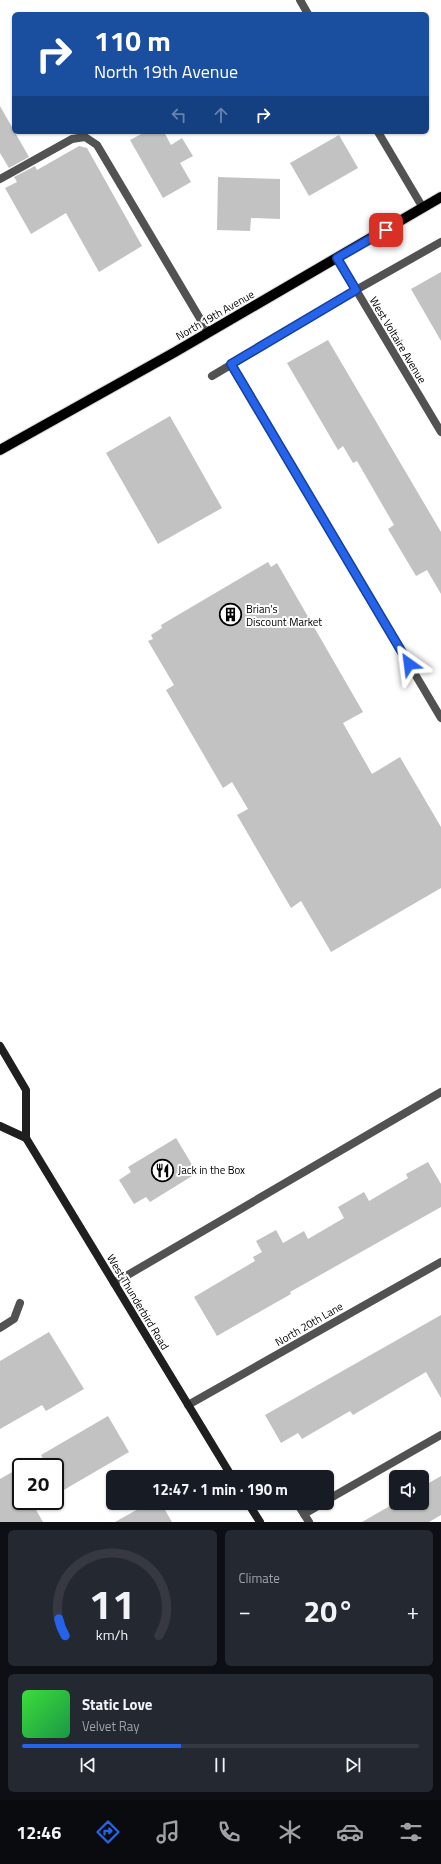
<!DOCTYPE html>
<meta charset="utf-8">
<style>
:root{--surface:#171b24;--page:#242831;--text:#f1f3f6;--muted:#9ea1a6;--line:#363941;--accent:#2563eb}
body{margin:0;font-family:"Titillium Web",sans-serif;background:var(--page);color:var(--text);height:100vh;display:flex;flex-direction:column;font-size:15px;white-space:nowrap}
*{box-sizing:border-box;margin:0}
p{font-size:13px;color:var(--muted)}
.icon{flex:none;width:22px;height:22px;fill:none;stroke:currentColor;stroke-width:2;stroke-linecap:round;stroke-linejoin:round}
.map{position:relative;height:1522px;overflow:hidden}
.sheet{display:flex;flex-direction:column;gap:8px;padding:8px;background:#0d0f14;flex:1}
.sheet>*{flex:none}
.top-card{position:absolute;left:12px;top:12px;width:417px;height:122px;border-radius:6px;box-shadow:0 1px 3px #0004;background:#1a4fa0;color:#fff;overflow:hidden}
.fabs{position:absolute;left:389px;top:1470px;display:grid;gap:8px}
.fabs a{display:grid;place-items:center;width:40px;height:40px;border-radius:6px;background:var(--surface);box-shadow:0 1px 3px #0004;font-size:20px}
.speed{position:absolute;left:12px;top:1458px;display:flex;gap:8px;font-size:20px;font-weight:700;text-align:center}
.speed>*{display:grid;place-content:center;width:52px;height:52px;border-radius:50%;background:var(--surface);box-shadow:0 1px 3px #0004;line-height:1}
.speed .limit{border:2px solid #111;border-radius:6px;background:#fff;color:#111}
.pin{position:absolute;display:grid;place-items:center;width:34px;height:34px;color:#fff;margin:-17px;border-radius:8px;box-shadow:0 2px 6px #0006}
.me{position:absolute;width:44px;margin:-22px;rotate:329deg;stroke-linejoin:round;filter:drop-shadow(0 0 3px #0008)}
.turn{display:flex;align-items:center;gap:14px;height:84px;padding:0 16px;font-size:18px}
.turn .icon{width:52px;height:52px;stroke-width:2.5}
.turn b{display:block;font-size:28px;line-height:34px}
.lanes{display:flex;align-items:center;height:38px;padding:0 16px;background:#0003;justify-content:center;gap:20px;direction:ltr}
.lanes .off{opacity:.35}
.big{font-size:30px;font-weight:700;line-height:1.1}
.sheet .tile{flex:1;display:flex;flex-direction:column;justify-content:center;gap:6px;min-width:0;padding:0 14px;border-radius:6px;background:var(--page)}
.sheet .dial{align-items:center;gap:0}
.dial svg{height:104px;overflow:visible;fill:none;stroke:var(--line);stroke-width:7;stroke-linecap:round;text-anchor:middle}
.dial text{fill:var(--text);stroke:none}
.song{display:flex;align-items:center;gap:12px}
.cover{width:48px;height:48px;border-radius:6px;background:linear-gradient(135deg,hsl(120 70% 55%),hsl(140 70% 35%))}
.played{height:4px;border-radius:2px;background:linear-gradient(90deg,var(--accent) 40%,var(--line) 40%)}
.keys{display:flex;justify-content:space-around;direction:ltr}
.heat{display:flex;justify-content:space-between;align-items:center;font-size:22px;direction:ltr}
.sheet .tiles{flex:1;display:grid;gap:8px;grid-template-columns:1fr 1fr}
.tile:last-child{grid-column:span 2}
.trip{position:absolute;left:106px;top:1470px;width:228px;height:40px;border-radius:6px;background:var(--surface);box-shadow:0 1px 3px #0004;font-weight:700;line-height:40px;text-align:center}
.tab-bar{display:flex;height:64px;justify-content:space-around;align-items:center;background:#090b0e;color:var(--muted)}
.tab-bar .icon{width:28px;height:28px}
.tab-bar .on{color:var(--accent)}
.tab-bar b{font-size:18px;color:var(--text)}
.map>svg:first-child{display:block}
.building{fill:#c2c2c2}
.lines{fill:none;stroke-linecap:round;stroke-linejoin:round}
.primary-casing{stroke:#dbdbdb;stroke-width:12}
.lane{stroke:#525252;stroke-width:8}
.street{stroke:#525252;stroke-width:8}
.secondary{stroke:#1f1f1f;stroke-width:8}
.primary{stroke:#000;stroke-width:10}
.route-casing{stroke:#184099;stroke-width:10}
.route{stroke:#2563eb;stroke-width:7}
.labels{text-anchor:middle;stroke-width:4;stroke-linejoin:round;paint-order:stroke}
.street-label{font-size:11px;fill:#000;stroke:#fff}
.poi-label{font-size:11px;fill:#000;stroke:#fff;text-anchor:start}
</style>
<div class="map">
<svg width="441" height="1522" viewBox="0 0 441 1522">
<rect width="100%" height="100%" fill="#fff"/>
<g class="building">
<polygon points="0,106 29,157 9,168 0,153"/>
<polygon points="145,132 164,132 171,145 182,138 193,156 180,163 191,182 163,198 130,140"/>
<polygon points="339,135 358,168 309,196 290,163"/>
<polygon points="79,146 87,148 142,246 99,272 66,213 31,234 5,188 17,182 14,177 35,166 37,170"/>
<polygon points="218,177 280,179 280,219 251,218 250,231 217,230"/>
<polygon points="441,272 441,341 411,289"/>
<polygon points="328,340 441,532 441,594 427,570 416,576 388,529 394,525 357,461 353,463 343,446 338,450 287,363"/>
<polygon points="170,416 222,508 158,544 106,453"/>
<polygon points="268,562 271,567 277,563 363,712 343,723 372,774 400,757 441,827 441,888 331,952 301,901 291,908 237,815 248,809 232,782 223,788 166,690 174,685 148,641 153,639 151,635 162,628 161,625"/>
<polygon points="176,1138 197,1173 150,1202 146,1197 134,1204 119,1180 131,1172 128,1167"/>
<polygon points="428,1162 441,1184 441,1207 290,1292 291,1294 217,1336 194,1297 255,1261 253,1257 262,1252 256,1241 276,1230 283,1243 304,1231 308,1239 344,1218 338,1207 364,1192 369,1201 408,1178 406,1174"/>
<polygon points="441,1315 441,1398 426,1372 353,1415 350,1411 302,1439 298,1433 281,1443 265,1415"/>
<polygon points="49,1332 84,1389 46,1411 42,1405 0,1429 0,1361"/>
<polygon points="108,1416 129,1452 62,1491 55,1478 55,1467 48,1467 41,1455"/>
<polygon points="14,1471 21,1483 21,1501 31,1501 43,1522 0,1522 0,1479"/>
<polygon points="441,1476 441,1515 429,1522 362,1522 395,1503 422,1503 422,1487"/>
<polygon points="149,1503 161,1503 172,1522 115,1522"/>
</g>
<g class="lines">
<defs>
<polyline id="primary" points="0,450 175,352 441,197"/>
</defs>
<use href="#primary" class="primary-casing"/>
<g class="lane">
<polyline points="0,179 72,139 85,137 97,145 208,332"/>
<polyline points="231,364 441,718"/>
<polyline points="114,1283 441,1092"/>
<polyline points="0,1328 14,1319 20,1303"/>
<polyline points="327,1500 441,1435"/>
<polyline points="304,1514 323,1503"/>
</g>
<g class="street">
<polyline points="300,0 308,14"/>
<polyline points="378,132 423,208"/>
<polyline points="337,258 441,432"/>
<polyline points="212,376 356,290 441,242"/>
<polyline points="188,1405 441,1262"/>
<polyline points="297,1503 309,1522"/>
</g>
<g class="secondary">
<polyline points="0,1046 26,1090 26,1138 232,1477"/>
<polyline points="0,1126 26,1138"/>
<polyline points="248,1503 260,1522"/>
</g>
<use href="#primary" class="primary"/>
</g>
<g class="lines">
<defs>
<polyline id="route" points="386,230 337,258 356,290 231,364 409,664"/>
</defs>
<use href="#route" class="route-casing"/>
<use href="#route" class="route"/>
</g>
<defs>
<symbol id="building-ring" viewBox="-11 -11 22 22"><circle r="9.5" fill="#fff" stroke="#000" stroke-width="1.5"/><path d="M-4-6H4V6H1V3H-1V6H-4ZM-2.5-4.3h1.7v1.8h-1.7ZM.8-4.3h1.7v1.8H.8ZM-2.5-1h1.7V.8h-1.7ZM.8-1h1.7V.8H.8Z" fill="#000"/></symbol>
<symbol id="restaurant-ring" viewBox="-11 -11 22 22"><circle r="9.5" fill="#fff" stroke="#000" stroke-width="1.5"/><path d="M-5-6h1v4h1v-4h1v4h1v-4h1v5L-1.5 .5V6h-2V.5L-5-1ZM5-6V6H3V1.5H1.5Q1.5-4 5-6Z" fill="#000"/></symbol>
</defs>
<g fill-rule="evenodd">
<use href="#building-ring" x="218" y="602" width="25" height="25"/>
<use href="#restaurant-ring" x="150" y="1158" width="25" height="25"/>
</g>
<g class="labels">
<g class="street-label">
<text transform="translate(215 315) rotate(-30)" y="4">North 19th Avenue</text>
<text transform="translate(398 340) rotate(59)" y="4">West Voltaire Avenue</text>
<text transform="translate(138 1302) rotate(59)" y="4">West Thunderbird Road</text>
<text transform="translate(309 1324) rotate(-30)" y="4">North 20th Lane</text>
</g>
<g class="poi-label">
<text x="246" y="613">Brian's<tspan x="246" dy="13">Discount Market</tspan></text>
<text x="178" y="1174">Jack in the Box</text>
</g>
</g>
</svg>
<div class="fabs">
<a><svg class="icon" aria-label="sound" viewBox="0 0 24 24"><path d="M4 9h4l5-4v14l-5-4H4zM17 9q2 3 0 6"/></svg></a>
</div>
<div class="speed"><div class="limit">20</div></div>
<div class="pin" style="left:386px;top:230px;background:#d93025"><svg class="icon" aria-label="arrive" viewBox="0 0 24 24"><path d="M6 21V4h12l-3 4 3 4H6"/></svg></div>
<svg class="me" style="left:409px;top:664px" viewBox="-20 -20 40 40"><path d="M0-17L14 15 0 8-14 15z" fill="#2563eb" stroke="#fff" stroke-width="4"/></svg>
<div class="trip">12:47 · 1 min · 190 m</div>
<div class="top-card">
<div class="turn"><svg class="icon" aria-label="right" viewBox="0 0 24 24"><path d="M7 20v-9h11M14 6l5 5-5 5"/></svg><div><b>110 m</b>North 19th Avenue</div></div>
<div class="lanes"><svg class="icon off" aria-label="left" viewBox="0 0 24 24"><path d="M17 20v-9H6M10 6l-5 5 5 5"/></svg><svg class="icon off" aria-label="ahead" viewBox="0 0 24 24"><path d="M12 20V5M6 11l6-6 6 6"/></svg><svg class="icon" aria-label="right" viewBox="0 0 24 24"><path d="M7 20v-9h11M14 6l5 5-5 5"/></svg></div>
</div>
</div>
<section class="sheet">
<div class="tiles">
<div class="tile dial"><svg viewBox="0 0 100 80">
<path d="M14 69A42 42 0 1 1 86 69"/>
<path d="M14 69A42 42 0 0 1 9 56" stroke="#2563eb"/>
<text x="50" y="56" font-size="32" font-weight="700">11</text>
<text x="50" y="72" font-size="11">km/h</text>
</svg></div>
<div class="tile"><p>Climate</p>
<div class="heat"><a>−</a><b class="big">20°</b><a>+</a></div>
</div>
<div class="tile">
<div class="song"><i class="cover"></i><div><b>Static Love</b><p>Velvet Ray</p></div></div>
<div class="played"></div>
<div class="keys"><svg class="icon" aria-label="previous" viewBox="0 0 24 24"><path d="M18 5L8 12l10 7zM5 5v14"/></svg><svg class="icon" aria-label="pause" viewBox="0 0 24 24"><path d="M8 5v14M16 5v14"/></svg><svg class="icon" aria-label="next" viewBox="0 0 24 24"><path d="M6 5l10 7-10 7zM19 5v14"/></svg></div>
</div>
</div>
</section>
<nav class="tab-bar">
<b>12:46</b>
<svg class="icon on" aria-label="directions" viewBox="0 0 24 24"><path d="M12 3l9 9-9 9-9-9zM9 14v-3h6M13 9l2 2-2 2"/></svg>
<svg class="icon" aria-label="music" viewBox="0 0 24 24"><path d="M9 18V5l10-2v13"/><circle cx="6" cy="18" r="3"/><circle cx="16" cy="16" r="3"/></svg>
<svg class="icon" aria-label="phone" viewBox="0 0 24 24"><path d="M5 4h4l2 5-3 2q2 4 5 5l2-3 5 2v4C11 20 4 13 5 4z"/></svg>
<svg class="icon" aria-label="climate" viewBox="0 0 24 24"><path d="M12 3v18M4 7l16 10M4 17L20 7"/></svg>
<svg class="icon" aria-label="car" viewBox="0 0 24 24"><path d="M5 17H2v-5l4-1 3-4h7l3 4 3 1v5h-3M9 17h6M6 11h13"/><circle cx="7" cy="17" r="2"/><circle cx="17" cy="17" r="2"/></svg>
<svg class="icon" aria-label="filters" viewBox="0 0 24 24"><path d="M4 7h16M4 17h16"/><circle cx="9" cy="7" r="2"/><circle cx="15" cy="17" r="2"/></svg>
</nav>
